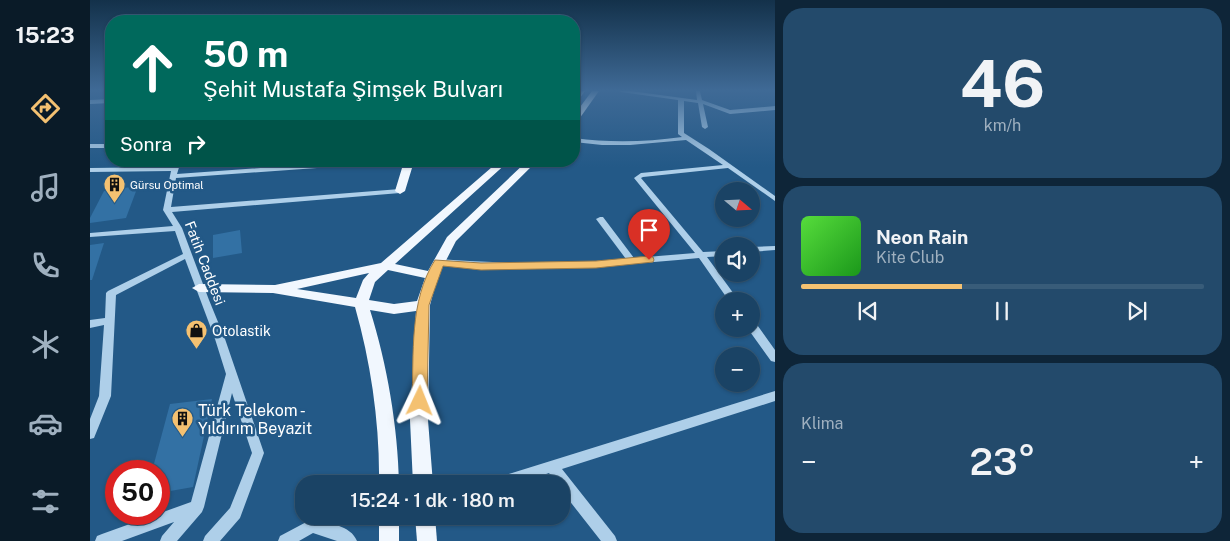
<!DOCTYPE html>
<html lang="tr">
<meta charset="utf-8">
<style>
:root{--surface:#1a4365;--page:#234a6b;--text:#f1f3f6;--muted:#9fb0bf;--line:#385c79;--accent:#f4c171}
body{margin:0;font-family:"Public Sans",sans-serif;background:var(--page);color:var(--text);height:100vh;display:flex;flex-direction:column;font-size:19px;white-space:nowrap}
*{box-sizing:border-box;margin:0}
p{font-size:16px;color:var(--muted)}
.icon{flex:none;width:28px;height:28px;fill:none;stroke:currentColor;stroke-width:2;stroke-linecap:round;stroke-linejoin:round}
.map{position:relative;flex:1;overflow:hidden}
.panel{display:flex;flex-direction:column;gap:8px;padding:8px;background:#0e2538;width:455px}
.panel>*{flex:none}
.hud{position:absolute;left:15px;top:15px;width:475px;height:152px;border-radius:20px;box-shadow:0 1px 4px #0004,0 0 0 1px var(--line);background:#00695c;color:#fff;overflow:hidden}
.needle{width:32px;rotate:109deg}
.tools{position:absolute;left:625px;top:182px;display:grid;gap:10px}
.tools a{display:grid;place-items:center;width:45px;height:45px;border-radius:50%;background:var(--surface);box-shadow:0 1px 4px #0004,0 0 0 1px var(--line);font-size:25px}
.speed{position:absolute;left:15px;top:460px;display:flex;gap:10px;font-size:25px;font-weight:700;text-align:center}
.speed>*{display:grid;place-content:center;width:65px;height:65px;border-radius:50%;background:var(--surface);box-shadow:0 1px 4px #0004,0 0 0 1px var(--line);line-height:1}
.speed .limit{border:8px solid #d22;background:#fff;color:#111}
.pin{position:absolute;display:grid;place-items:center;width:42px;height:42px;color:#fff;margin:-51px -21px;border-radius:50% 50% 50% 0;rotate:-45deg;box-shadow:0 0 5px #0007}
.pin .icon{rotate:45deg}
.me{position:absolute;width:55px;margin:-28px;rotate:2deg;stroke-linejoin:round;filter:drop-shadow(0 0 4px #0008)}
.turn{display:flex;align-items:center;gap:18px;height:105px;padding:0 15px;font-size:22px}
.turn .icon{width:65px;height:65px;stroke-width:2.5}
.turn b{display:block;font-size:35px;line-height:42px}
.then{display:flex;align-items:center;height:48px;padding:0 15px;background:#0003;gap:10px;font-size:19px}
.big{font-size:38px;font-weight:600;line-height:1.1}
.panel .card{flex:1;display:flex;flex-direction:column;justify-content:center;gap:8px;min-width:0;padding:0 18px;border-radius:20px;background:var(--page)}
.panel .dial{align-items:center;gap:0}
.dial b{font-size:65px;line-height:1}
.song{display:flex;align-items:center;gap:15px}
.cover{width:60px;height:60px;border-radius:8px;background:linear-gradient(135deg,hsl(110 70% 55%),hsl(120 70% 35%))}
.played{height:5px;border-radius:2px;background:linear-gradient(90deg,var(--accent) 40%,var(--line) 40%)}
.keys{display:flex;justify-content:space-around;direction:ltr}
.heat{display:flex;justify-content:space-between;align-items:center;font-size:28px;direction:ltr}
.trip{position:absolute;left:205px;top:475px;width:275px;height:50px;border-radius:20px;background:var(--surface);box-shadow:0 1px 4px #0004,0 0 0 1px var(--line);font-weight:600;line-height:50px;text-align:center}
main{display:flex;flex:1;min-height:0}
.dock{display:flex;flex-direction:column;width:90px;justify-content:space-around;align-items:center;background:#0a1b28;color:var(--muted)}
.dock .icon{width:35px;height:35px}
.dock .on{color:var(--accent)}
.dock b{font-size:22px;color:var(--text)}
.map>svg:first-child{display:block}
.building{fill:#3371a4}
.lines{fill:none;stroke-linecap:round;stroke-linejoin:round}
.minor{fill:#aecfe9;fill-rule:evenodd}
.major{fill:#f1f7fe;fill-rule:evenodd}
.route{fill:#f4c171;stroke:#9f7d49}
.labels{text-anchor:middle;stroke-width:5;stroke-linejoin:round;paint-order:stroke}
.far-poi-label{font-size:11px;fill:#fff;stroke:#235987;text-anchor:start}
.street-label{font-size:14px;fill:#fff;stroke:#235987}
.poi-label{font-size:14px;fill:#fff;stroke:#235987;text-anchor:start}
.near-poi-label{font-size:16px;fill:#fff;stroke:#235987;text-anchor:start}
</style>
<main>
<nav class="dock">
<b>15:23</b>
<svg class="icon on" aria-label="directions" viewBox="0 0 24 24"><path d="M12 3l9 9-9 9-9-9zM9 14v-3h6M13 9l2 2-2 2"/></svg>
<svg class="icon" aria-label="music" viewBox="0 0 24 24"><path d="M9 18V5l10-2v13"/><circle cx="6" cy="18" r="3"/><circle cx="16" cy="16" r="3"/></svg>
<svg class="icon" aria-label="phone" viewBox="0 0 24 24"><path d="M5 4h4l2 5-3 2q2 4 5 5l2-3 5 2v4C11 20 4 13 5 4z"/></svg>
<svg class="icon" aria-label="climate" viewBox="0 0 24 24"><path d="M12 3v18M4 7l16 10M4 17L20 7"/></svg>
<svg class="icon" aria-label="car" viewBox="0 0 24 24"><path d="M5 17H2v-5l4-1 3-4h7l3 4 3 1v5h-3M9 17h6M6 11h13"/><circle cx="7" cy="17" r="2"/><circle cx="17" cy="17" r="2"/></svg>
<svg class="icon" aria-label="filters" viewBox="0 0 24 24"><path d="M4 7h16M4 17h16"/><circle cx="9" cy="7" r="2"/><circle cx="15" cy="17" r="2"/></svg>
</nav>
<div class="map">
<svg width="685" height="541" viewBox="0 0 685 541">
<rect width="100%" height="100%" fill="#235987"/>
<g class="building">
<polygon points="48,186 36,218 0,223 0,218 14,191"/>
<polygon points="150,230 152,253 123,258 123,235"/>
<polygon points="14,243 2,280 0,280 0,245"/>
<polygon points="122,399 103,487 69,493 69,471 62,471 80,404"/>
</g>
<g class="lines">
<g class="minor">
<path d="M529,91H541L607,100L606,91H610L612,100L640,110L685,106V110L640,114L613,104L618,127L615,129L612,127L608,103L594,101V133L619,149L685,196V201L638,168L553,177L551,178L613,252L634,251V256L617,257L649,301H639L609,258C542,264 475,271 407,268C387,268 365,268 346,264L345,262L349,259C411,264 473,264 536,259L506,219L510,217H513L544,258L605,253L544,178L551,173L633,165L596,140L540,145H512L484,142V138C520,143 556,142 592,137L588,134V100L531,92Z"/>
<polygon points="21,99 21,103 0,104 0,100"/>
<rect x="0" y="144" width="21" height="4"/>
<polygon points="85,161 91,161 87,174 266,161 300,161 297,163 86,178 81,207 310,189 314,191 310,193 82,212 92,228 119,300 135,339 174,453 150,518 130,541 113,541 115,536 140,508 162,453 142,393 114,507 112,512 87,541 70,541 72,536 84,522 32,541 5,541 7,536 12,534 101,502 136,374 125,339 95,259 26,295 21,396 4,438 0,439 0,419 9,396 14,325 0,328 0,320 15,318 16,293 18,291 93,254 85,231 0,237 0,233 83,226 73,210 81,171 0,172 0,168 83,167"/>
<polygon points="685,246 685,250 661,252 661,247"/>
<polygon points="661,322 665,322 685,350 685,362 681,361 658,329 661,329"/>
<polygon points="685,391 685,401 472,469 525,536 527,541 511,541 471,490 471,484 467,484 459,473 427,484 399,484 401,479 406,478"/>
<path d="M222,519C237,523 261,525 267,541H247L223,533L209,541H188L190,536Z"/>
</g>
<g class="major">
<polygon points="488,91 495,91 487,102 484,102 484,96"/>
<polygon points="502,91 509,91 487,122 484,122 484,115"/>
<polygon points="311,161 320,161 322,168 315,191 310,194 305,191 312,168"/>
<path d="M409,161H419L305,264L338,271L357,237L437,161H447L366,241L348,276L340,305L338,420L343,484H323L320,420L326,311L304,314L280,310C297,364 308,427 309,484H289C290,425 281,363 265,307L183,293L109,292L102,288L109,284L185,285L291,263ZM298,270L335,278L327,301L304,304L279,300L285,282ZM279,273L273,280L266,298L207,289Z"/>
<rect x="289" y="516" width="20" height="25"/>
<polygon points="325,516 345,516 347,541 327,541"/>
</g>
</g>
<linearGradient id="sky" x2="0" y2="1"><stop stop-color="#13314a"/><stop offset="0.54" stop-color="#3f6a96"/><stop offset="1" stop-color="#3f6a96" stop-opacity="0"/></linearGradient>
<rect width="685" height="167" fill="url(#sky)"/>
<path class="route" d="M559,256L563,257L564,260L563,262L506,268L391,270L353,266L339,305L337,401L335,405L330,407L325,405L322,401C324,354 319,301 345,260L391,263L506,261Z"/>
<defs>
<symbol id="building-pin" viewBox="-11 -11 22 30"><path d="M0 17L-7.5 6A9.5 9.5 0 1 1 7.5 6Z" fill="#f4c171" stroke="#235987"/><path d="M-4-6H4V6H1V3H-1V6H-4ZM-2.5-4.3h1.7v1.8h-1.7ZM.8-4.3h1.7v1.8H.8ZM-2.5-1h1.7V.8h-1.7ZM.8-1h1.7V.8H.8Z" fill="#111"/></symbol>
<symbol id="shop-pin" viewBox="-11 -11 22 30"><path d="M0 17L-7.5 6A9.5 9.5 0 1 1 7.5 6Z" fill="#f4c171" stroke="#235987"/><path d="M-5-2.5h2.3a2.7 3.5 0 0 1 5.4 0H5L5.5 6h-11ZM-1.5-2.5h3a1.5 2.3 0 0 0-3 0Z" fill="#111"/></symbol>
</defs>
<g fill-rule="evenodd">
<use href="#building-pin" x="12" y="172" width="25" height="34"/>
<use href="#shop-pin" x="94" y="318" width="25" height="34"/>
<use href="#building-pin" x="80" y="406" width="25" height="34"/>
</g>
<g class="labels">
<g class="far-poi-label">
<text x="40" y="189">Gürsu Optimal</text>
</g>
<g class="street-label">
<text transform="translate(115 263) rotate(69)" y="5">Fatih Caddesi</text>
</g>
<g class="poi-label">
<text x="122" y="336">Otolastik</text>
</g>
<g class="near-poi-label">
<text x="108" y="416">Türk Telekom -<tspan x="108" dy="18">Yıldırım Beyazit</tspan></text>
</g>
</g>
</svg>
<div class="tools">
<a><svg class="needle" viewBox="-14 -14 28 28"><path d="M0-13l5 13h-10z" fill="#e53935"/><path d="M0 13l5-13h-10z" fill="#9fb0bf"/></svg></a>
<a><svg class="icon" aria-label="sound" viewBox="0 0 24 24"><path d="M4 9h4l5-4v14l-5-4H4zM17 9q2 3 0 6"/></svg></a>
<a>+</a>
<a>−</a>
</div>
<div class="speed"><div class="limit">50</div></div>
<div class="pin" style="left:559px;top:260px;background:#d93025"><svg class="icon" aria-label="arrive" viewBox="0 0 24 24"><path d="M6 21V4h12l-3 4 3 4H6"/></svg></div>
<svg class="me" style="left:330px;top:401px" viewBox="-20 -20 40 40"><path d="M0-17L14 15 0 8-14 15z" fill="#f4c171" stroke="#fff" stroke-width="4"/></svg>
<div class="trip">15:24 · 1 dk · 180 m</div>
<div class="hud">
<div class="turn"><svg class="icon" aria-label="ahead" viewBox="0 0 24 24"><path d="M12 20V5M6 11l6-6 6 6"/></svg><div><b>50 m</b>Şehit Mustafa Şimşek Bulvarı</div></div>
<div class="then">Sonra<svg class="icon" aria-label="right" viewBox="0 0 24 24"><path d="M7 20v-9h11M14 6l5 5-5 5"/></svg></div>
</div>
</div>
<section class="panel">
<div class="card dial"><b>46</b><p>km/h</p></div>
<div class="card">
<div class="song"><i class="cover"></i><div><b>Neon Rain</b><p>Kite Club</p></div></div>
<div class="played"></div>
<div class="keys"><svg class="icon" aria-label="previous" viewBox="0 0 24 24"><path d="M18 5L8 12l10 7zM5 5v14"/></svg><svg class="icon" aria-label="pause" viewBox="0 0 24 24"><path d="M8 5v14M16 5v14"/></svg><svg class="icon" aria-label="next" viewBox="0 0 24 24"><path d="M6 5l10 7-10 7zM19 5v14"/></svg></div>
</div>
<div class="card"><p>Klima</p>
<div class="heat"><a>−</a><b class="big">23°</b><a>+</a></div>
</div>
</section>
</main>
